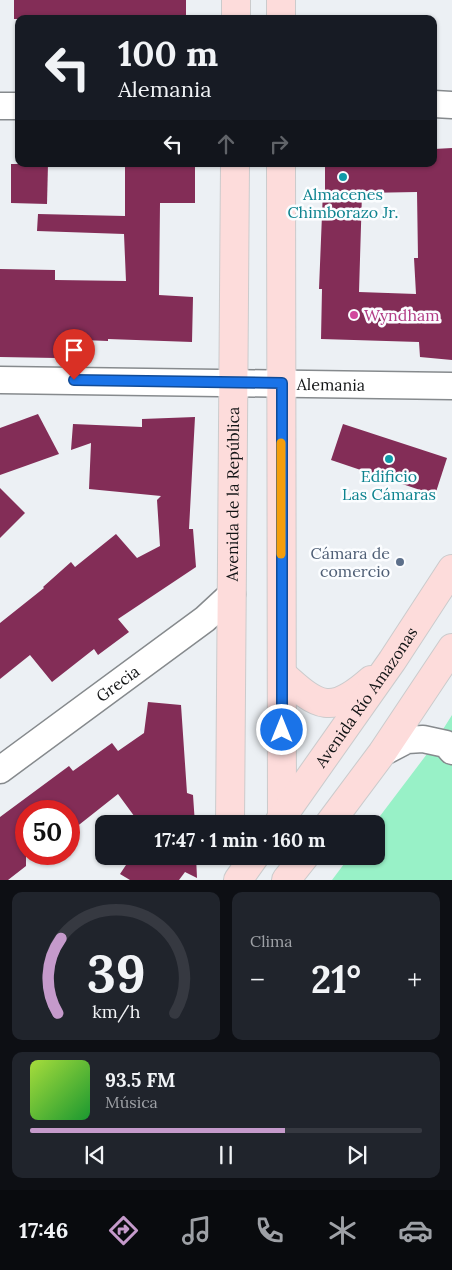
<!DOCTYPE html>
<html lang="es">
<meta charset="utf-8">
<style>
:root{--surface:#171b24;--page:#20242c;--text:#f1f3f6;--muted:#9ea1a6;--line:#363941;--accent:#c59acb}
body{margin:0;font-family:Lora,serif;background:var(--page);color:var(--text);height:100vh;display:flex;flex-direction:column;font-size:19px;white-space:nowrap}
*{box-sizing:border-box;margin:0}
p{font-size:16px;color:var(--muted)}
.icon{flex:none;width:28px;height:28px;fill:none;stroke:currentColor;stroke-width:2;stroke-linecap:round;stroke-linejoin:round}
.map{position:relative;height:880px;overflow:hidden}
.drawer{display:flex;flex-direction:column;gap:12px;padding:12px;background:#0d0f14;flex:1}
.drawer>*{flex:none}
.banner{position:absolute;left:15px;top:15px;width:422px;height:152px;border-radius:10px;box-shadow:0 1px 4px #0004;background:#171b24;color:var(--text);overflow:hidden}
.speed{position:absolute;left:15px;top:800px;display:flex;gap:10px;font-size:25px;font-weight:700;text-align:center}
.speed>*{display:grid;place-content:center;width:65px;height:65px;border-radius:50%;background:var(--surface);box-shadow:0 1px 4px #0004;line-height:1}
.speed .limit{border:8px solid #d22;background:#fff;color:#111}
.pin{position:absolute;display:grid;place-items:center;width:42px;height:42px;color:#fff;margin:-51px -21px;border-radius:50% 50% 50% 0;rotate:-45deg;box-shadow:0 0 5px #0007}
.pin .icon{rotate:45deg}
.me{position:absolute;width:55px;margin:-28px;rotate:0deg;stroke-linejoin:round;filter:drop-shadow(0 0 4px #0008)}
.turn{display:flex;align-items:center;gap:18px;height:105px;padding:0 20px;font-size:22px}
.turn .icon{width:65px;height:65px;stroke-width:2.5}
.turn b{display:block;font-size:35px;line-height:42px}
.lanes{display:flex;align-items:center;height:48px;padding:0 20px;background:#0003;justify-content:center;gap:25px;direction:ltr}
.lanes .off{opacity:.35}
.big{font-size:38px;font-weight:700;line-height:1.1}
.drawer .widget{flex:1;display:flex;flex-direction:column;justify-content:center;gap:8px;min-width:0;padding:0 18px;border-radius:10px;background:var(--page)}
.drawer .dial{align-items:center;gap:0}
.dial svg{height:130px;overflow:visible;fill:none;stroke:var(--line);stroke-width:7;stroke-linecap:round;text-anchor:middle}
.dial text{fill:var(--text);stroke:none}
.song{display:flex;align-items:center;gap:15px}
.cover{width:60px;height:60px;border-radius:8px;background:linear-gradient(135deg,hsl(80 70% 55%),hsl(130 70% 35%))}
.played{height:5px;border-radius:2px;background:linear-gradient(90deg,var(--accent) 65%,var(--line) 65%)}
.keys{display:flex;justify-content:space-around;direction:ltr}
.heat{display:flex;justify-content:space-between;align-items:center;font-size:28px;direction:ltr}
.drawer .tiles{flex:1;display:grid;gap:12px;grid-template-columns:1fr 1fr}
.widget:last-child{grid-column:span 2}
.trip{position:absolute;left:95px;top:815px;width:290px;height:50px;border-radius:10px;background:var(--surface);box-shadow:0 1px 4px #0004;font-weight:700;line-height:50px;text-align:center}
.dock{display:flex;height:80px;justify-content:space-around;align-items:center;background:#090b0e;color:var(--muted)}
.dock .icon{width:35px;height:35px}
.dock .on{color:var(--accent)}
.dock b{font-size:22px;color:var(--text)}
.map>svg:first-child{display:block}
.green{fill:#98f1c7}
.building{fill:#832d57;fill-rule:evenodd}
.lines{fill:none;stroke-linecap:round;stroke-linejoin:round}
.minor-casing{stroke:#868a8d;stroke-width:29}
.major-casing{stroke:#cbcbcc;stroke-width:30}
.minor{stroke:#fff;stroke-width:26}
.major{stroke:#fddcdb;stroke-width:28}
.route-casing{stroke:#114b97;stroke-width:12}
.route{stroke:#1a73e8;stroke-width:9}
.slow{stroke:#f59e0b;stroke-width:9}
.culture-dot{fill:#0f9aa8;stroke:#fbfdff;stroke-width:2}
.hotel-dot{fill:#d1479c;stroke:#fbfdff;stroke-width:2}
.service-dot{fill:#5c6f8a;stroke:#fbfdff;stroke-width:2}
.labels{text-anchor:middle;stroke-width:5;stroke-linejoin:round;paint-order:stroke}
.culture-label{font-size:16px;fill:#0d838f;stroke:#fbfdff}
.hotel-label{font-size:16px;fill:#b23c85;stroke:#fbfdff;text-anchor:start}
.street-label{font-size:16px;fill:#121415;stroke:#fbfdff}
.service-label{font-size:16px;fill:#4e5e75;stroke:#fbfdff;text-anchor:end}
</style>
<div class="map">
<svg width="452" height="880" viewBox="0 0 452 880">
<rect width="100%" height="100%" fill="#ecf0f4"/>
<polygon class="green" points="452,715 452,880 332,880 350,856 376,856 376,824 374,824 430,750"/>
<g class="building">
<rect x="14" y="0" width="172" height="19"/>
<path d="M452,148V360L420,357L419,342L321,339L322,289H319L323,190H325V164H434V149ZM417,192L418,258H414L416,294L359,292L362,193Z"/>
<polygon points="11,164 48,164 47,204 11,203"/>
<polygon points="125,164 195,164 195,203 160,203 159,295 193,297 192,342 108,339 108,341 56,339 56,358 0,357 0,269 55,270 55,280 126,281 124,234 37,231 38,214 125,216"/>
<polygon points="38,414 59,454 0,475 0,428"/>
<polygon points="195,417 189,529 193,529 196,567 118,619 129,632 98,655 94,649 52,682 30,655 0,679 0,623 44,588 43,587 71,562 75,567 116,534 137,558 160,546 157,500 161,496 89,489 91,443 71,450 73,424 142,427 142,419"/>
<polygon points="343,424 447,458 435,495 331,460"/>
<polygon points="0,488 25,513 0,538"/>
<polygon points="148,702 181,705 187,793 193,795 195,824 140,824 118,794 75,828 69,819 69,811 26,811 26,866 8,880 0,880 0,817 69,766 73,771 112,743 118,751 144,733"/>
<polygon points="132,856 196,856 197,878 185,872 179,880 130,880 120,874"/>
</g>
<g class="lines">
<defs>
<g id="minor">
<polyline points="434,104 452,105"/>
<polyline points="0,106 19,106"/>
<path id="s1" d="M0,380L452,386"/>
<polyline points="382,753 407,740 423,739 446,744 452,751"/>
<path id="s2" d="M0,770L205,619L232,594"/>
</g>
<g id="major">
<polyline points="281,0 281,19"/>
<polyline points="236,19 236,0"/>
<polyline points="281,164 282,824"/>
<path d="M282,674C319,708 331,715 371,680"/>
<path id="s3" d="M280,820L392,661L452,569"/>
<path id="s4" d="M230,824L235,164"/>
<polyline points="329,824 382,753 452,648"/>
<polyline points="238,880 255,856"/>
<polyline points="286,880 305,856"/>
</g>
</defs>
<use href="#minor" class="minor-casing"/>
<use href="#major" class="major-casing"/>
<use href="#minor" class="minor"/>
<use href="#major" class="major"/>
</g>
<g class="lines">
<defs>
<polyline id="route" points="74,380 282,383 282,730"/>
</defs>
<use href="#route" class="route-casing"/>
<use href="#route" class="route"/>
<polyline class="slow" points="281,554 281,443"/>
</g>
<g class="culture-dot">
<circle cx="343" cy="177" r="5"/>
<circle cx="389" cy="459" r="5"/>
</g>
<circle class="hotel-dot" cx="354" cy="315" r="5"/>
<circle class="service-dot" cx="400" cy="562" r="5"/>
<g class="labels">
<g class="culture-label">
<text x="343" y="200">Almacenes<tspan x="343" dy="18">Chimborazo Jr.</tspan></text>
<text x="389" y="482">Edificio<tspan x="389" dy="18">Las Cámaras</tspan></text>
</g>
<g class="hotel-label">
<text x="364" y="321">Wyndham</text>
</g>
<g class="street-label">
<text dy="6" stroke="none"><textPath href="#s1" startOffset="331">Alemania</textPath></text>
<text dy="6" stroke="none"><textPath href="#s4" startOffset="330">Avenida de la República</textPath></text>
<text dy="6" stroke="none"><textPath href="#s2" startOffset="146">Grecia</textPath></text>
<text dy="6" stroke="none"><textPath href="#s3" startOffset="150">Avenida Río Amazonas</textPath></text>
</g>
<g class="service-label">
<text x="390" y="559">Cámara de<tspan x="390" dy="18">comercio</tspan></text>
</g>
</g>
</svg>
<div class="speed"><div class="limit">50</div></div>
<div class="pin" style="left:74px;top:380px;background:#d93025"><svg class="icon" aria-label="arrive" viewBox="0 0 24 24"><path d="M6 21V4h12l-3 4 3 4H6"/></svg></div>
<svg class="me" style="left:282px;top:730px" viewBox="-20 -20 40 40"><circle r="17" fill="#1a73e8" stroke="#fff" stroke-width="3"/><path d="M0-11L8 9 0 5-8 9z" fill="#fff"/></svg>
<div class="trip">17:47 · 1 min · 160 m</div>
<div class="banner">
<div class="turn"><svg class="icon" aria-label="left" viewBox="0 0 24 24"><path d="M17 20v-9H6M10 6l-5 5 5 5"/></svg><div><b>100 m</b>Alemania</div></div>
<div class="lanes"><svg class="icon" aria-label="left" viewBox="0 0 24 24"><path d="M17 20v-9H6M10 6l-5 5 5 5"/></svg><svg class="icon off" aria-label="ahead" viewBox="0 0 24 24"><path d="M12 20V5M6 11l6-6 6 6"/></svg><svg class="icon off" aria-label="right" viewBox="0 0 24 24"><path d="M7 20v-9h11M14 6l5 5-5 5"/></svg></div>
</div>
</div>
<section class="drawer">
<div class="tiles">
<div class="widget dial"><svg viewBox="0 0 100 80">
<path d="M14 69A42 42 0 1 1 86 69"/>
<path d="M14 69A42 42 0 0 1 16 23" stroke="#c59acb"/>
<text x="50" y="56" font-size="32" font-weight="700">39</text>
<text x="50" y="72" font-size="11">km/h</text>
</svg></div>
<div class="widget"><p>Clima</p>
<div class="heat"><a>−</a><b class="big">21°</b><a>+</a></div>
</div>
<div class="widget">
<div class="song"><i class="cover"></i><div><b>93.5 FM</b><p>Música</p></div></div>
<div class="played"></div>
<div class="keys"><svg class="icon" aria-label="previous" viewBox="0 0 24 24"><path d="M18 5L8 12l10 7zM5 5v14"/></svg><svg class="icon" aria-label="pause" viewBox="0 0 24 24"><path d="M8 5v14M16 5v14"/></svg><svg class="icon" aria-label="next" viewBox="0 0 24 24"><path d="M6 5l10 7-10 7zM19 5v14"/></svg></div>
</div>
</div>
</section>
<nav class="dock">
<b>17:46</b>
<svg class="icon on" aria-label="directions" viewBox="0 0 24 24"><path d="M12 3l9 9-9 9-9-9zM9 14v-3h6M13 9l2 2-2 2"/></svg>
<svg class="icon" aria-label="music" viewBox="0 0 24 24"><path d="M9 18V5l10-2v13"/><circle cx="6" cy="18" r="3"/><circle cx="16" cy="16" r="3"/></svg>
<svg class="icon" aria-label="phone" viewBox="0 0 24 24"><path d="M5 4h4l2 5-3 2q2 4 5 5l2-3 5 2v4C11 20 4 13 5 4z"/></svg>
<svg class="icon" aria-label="climate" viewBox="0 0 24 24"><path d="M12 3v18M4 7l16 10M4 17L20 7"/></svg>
<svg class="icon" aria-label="car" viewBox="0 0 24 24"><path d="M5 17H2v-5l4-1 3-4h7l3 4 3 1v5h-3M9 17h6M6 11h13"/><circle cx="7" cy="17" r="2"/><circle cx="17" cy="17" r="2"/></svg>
</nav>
